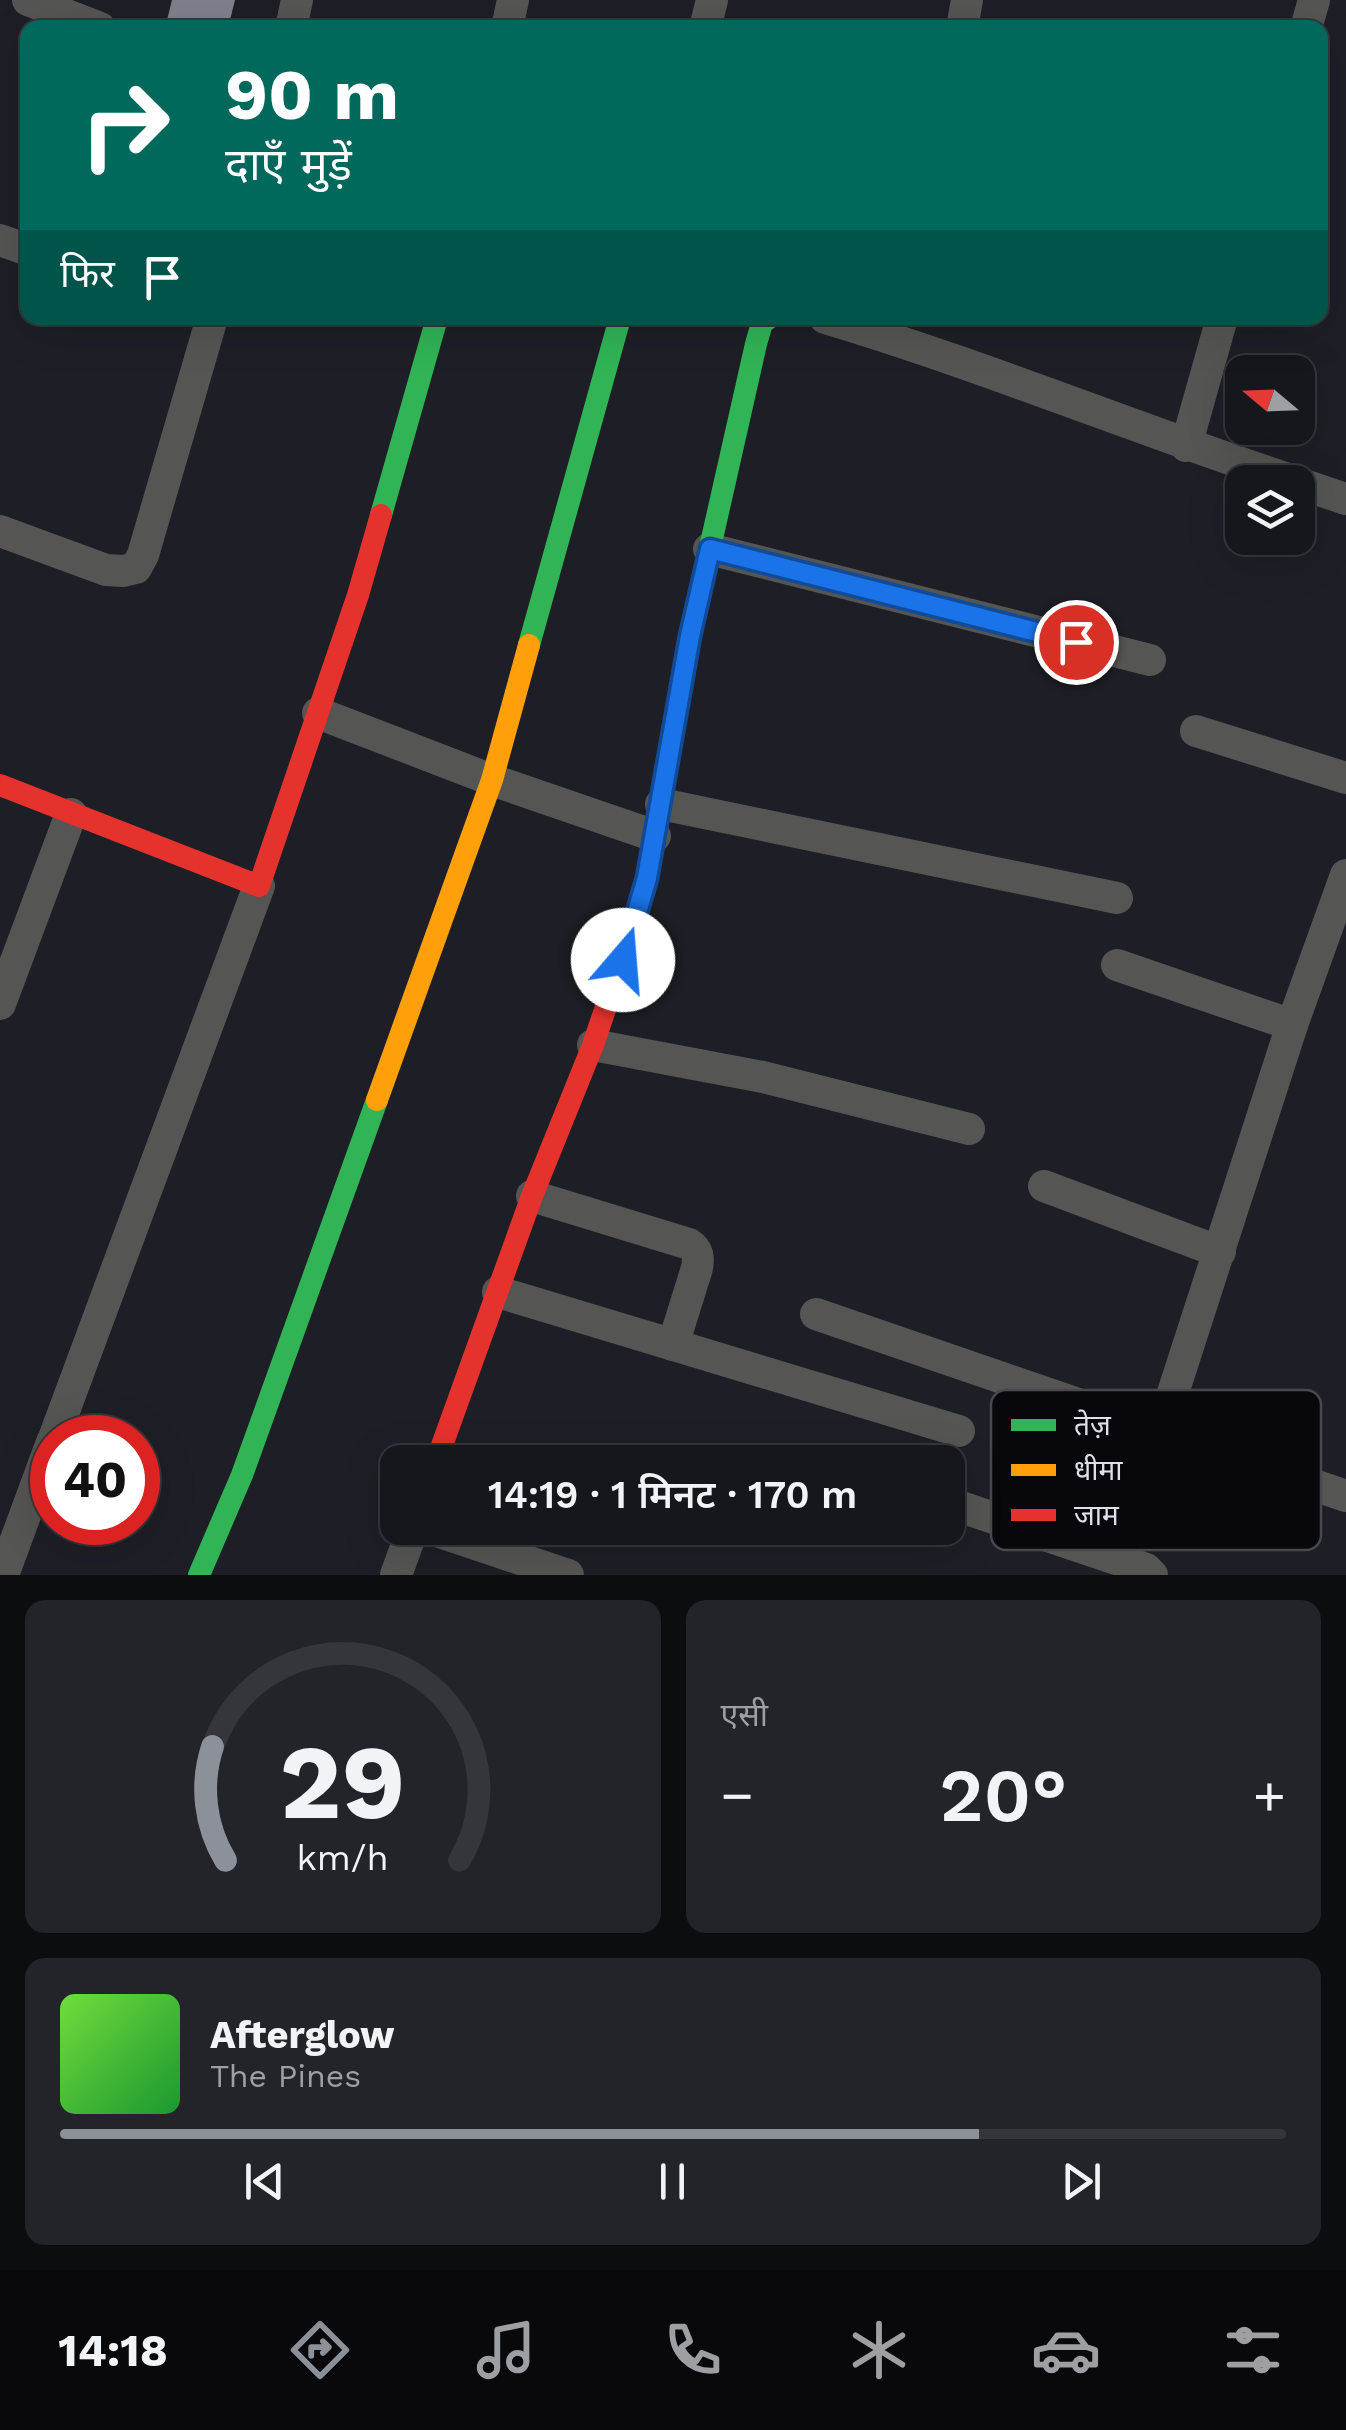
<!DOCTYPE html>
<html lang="hi">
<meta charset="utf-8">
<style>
:root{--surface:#16171c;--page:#232429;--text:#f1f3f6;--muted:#9e9fa3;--line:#35363b;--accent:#8c9099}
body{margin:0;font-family:"Work Sans","Noto Sans Devanagari",sans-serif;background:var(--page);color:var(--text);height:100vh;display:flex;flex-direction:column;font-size:38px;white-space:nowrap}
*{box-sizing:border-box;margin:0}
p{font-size:32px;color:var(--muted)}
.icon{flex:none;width:55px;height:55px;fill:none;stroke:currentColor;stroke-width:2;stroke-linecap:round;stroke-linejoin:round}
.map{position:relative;height:1575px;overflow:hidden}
.drawer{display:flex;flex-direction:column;gap:25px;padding:25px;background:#0c0d0f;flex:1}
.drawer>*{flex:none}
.guide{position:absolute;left:20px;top:20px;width:1308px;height:305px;border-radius:20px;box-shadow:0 10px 40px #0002,0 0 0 2px var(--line);background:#00695c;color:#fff;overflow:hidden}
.needle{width:65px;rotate:289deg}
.controls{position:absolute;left:1225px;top:355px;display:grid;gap:20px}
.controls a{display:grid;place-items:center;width:90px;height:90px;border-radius:20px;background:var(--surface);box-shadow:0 10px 40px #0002,0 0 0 2px var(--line);font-size:50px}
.speed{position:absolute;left:30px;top:1415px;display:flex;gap:20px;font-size:50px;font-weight:700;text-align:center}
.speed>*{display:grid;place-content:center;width:130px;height:130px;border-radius:50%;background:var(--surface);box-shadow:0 10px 40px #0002,0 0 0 2px var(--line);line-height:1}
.speed .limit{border:15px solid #d22;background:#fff;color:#111}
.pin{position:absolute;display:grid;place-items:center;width:85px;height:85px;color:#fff;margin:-42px;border:5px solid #fff;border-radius:50%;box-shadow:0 2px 10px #0007}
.me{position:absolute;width:110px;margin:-55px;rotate:18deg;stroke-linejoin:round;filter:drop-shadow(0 0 8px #0008)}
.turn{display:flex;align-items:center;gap:35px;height:210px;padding:0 40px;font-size:45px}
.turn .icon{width:130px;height:130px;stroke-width:2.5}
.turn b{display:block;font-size:70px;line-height:85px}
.then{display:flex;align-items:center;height:95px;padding:0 40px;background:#0003;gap:20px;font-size:38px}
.big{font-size:75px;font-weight:600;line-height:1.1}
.drawer .tile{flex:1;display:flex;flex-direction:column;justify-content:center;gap:15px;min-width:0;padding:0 35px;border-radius:20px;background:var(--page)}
.drawer .dial{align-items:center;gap:0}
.dial svg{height:260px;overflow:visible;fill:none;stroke:var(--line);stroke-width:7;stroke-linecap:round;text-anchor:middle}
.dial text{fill:var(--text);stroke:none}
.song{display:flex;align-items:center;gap:30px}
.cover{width:120px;height:120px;border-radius:15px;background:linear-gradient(135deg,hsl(100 70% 55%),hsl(130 70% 35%))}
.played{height:10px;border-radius:5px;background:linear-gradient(90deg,var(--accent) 75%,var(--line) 75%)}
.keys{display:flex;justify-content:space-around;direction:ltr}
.heat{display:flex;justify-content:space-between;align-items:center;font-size:55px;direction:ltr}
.drawer .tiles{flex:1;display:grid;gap:25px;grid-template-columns:1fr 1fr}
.tile:last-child{grid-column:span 2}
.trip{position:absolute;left:380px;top:1445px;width:585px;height:100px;border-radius:20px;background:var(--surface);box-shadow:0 10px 40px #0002,0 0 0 2px var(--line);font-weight:600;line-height:100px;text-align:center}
.menu{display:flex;height:160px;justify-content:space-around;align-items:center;background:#09090b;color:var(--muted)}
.menu .icon{width:70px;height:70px}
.menu .on{color:var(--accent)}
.menu b{font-size:45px;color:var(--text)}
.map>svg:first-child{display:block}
.building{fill:#7f808d}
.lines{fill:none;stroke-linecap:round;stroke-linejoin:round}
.street{stroke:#555553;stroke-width:32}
.fast{stroke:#30b455;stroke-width:22}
.slow{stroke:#ff9f0a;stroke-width:22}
.jam{stroke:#e5322d;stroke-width:22}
.route-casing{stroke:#114b97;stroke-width:25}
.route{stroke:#1a73e8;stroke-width:18}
.key{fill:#07070c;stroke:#48484e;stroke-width:2.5}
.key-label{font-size:28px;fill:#dfe0e9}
</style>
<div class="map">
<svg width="1346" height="1575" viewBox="0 0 1346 1575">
<rect width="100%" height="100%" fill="#1e1f26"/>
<polygon class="building" points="172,0 235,0 228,28 165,28"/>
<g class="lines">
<g class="street">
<polyline points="28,0 100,28"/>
<polyline points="291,28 297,0"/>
<polyline points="507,28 513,0"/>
<polyline points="705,28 712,0"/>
<polyline points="962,28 967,0"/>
<polyline points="1306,28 1314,0"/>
<polyline points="0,240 28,250"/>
<path d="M825,318C985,366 1139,430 1297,482"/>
<polyline points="1186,446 1222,318"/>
<polyline points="1298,483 1346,499"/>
<polyline points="0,531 106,570 123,571 136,568 143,555 212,318"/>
<polyline points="709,549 1150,660"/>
<polyline points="318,713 492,780 655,836"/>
<polyline points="1196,731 1346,778"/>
<polyline points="661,804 1117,898"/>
<polyline points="1117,965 1292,1025"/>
<polyline points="0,1004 71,814"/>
<polyline points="593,1045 763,1077 969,1129"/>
<polyline points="1044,1186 1220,1252"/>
<path d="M532,1196L689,1244C698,1250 699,1257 697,1268L673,1345"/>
<polyline points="498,1292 959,1431"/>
<polyline points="816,1314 1346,1496"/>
<polyline points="1160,1433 1292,1025 1346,875"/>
<polyline points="54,1438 259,886"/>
<polyline points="949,1503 1146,1569 1152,1575"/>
<polyline points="428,1528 568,1575"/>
<polyline points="3,1575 52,1442"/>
<polyline points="396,1575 413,1528"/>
</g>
<g class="fast">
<polyline points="381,515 437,318"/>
<polyline points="529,645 620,318"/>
<polyline points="624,954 647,878 690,636 756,344 762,323 769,318"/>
<polyline points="199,1575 242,1475 377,1100"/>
</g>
<polyline class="slow" points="377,1100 492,780 529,645"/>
<g class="jam">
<polyline points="0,785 259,886 358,595 381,515"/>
<polyline points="436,1462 532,1196 593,1045 624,954"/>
</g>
</g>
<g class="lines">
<defs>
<polyline id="route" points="623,960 647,878 690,636 710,549 1076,642"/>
</defs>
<use href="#route" class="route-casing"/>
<use href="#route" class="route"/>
</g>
<rect x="991" y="1390" width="330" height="160" rx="15" class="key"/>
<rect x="1011" y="1419" width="45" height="12" fill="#30b455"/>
<rect x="1011" y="1464" width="45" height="12" fill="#ff9f0a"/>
<rect x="1011" y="1509" width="45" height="12" fill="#e5322d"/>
<g class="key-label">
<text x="1074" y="1435">तेज़</text>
<text x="1074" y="1480">धीमा</text>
<text x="1074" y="1525">जाम</text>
</g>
</svg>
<div class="controls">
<a><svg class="needle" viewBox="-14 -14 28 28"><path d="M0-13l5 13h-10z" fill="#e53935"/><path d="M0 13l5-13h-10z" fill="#9e9fa3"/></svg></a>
<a><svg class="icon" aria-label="layers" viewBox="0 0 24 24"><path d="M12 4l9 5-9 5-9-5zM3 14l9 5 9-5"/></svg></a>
</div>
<div class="speed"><div class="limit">40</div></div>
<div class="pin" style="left:1076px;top:642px;background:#d93025"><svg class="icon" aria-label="arrive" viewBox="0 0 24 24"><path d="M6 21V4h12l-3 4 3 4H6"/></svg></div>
<svg class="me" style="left:623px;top:960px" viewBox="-20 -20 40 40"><circle r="19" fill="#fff"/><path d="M0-13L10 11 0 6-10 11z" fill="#1a73e8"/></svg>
<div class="trip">14:19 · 1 मिनट · 170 m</div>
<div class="guide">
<div class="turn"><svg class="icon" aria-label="right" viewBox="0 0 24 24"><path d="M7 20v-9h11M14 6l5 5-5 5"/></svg><div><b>90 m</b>दाएँ मुड़ें</div></div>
<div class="then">फिर<svg class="icon" aria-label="arrive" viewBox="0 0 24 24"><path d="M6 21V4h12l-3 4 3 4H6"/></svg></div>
</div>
</div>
<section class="drawer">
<div class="tiles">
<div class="tile dial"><svg viewBox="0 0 100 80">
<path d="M14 69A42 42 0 1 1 86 69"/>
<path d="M14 69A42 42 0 0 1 10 34" stroke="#8c9099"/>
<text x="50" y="56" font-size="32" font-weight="700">29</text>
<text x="50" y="72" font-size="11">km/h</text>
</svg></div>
<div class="tile"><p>एसी</p>
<div class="heat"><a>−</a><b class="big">20°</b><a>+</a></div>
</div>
<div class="tile">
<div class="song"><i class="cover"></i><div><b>Afterglow</b><p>The Pines</p></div></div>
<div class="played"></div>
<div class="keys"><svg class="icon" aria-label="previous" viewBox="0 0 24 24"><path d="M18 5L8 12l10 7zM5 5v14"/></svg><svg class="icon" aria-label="pause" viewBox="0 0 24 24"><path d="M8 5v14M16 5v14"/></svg><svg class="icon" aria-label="next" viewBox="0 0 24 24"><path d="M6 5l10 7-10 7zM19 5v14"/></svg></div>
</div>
</div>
</section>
<nav class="menu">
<b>14:18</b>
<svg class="icon on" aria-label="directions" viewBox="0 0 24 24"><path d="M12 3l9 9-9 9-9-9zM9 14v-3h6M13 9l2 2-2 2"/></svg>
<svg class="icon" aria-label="music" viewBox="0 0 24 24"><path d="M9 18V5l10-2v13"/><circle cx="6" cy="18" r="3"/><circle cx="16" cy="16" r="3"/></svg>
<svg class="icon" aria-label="phone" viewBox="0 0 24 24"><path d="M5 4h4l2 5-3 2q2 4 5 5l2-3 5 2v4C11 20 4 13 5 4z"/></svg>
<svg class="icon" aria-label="climate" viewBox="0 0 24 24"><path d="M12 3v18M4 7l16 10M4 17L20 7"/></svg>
<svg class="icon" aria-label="car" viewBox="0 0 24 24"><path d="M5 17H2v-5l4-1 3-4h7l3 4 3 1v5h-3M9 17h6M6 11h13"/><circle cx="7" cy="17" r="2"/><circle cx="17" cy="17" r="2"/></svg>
<svg class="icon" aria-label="filters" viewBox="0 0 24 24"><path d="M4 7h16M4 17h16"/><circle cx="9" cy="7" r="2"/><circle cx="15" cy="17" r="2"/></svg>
</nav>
